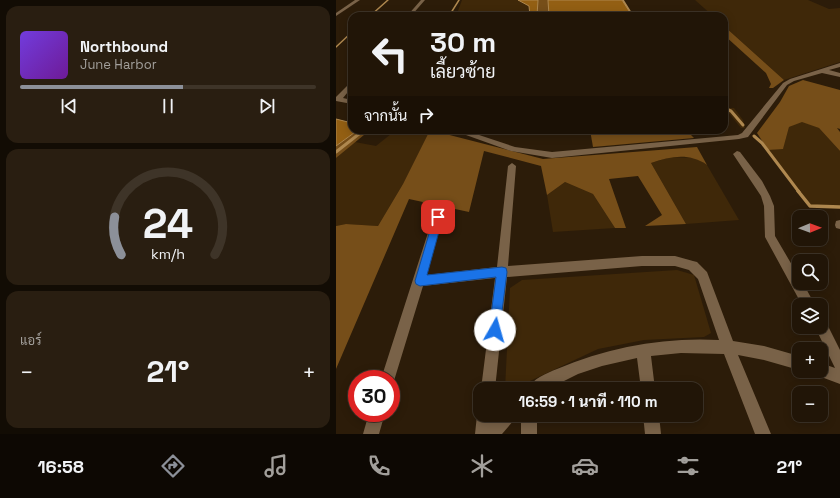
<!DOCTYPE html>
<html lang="th">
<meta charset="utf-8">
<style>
:root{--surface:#211507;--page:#291e11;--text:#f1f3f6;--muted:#a29f9b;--line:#3e3428;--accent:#8c9099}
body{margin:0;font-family:"Space Grotesk",Sarabun,sans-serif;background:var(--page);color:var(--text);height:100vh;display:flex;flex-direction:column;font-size:15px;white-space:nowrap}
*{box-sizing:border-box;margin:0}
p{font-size:13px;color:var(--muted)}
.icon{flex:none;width:22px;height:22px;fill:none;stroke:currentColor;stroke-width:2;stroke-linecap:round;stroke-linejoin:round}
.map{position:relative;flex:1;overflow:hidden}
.panel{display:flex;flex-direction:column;gap:6px;padding:6px;background:#120c04;width:336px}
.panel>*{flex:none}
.top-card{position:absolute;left:12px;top:12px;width:380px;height:122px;border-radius:12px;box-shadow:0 2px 10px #0003,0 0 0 1px var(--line);background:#211507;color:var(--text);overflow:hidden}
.needle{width:26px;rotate:89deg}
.tools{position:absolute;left:456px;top:210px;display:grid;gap:8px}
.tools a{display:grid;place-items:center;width:36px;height:36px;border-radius:8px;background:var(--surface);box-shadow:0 2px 10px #0003,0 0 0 1px var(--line);font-size:20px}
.speed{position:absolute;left:12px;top:370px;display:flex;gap:8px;font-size:20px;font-weight:700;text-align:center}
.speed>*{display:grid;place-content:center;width:52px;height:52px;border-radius:50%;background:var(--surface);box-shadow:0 2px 10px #0003,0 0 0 1px var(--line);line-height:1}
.speed .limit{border:6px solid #d22;background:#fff;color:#111}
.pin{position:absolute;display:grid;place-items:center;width:34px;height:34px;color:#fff;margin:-17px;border-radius:8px;box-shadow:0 2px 6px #0006}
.me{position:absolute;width:44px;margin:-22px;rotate:7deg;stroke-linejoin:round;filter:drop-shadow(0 0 3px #0008)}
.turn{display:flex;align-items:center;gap:14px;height:84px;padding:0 16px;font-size:18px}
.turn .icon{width:52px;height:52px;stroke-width:2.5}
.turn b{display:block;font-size:28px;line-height:34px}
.then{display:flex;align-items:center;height:38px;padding:0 16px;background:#0003;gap:8px;font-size:15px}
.big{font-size:30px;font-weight:800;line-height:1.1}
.panel .widget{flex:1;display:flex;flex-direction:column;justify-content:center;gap:6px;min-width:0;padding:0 14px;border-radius:12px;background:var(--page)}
.panel .dial{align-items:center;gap:0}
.dial svg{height:104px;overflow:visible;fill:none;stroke:var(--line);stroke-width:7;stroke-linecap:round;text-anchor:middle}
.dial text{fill:var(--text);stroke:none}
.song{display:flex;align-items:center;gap:12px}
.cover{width:48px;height:48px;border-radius:6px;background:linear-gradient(135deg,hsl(260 70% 55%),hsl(280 70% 35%))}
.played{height:4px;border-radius:2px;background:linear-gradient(90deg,var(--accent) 55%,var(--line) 55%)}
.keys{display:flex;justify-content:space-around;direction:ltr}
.heat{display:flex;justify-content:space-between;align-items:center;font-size:22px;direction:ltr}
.trip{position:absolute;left:137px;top:382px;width:230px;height:40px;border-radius:12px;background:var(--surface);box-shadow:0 2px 10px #0003,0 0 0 1px var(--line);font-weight:800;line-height:40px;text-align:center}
.menu{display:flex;height:64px;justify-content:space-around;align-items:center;background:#0d0803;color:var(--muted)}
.menu .icon{width:28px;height:28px}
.menu .selected{color:var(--accent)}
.menu b{font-size:18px;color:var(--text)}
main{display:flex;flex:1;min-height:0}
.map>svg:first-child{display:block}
.green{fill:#3f2809}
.forest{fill:#764e19}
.water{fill:#935f13;stroke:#af884f}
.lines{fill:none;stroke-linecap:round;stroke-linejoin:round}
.stream-far3{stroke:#af884f;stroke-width:1.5}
.stream-far2{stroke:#af884f;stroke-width:2}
.stream-far1{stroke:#af884f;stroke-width:3}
.stream{stroke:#af884f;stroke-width:3.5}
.street{fill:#796248;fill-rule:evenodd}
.route{fill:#1a73e8;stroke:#114b97}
</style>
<main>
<section class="panel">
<div class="widget">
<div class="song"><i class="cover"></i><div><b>Northbound</b><p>June Harbor</p></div></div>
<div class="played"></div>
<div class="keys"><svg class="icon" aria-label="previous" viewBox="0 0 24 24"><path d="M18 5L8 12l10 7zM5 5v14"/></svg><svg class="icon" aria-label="pause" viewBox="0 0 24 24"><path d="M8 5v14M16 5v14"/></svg><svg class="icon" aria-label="next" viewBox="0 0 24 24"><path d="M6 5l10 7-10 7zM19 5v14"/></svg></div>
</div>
<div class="widget dial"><svg viewBox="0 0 100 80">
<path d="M14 69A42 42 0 1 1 86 69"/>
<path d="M14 69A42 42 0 0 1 9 40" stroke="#8c9099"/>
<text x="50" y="56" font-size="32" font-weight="700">24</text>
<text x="50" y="72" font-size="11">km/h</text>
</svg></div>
<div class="widget"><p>แอร์</p>
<div class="heat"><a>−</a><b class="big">21°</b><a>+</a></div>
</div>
</section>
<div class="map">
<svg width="504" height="434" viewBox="0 0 504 434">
<rect width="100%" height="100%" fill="#2c1c09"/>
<g class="green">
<polygon points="126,0 182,0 193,6 194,16 120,16"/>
<polygon points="359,0 472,0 493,9 504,8 504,62 448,80 388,26 388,16 377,16"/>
<polygon points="388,108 398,108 407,120 409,128 405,128 391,111 388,111"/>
<polygon points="466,121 483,128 504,151 504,206 475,205 432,150 447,148 453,127"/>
<polygon points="60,130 94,130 67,184 42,226 10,224 0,226 0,158 19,142 40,146"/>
<polygon points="334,157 361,158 371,165 403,220 350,224 315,163"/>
<polygon points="229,182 257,194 279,228 217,232 211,195"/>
<polygon points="341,270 358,275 375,333 368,337 308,340 262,349 177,389 169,389 174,288 186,280"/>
</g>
<g class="forest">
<polygon points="202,0 212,0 213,16 201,16"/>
<polygon points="388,26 448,80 437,88 433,88 435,84 430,73 388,35"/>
<polygon points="467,80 504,90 504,129 501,128 504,132 504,151 483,128 466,122 453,127 447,149 432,150 421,133 444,102 453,86"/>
<polygon points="22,130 34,130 0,158 0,146"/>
<path d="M94,130L207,159L361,147L371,165C354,153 335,156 315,163L350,224L309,226L326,215L302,176L273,179L290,228H279L257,194L229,182L211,195L205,166L148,151L133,212L73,199L0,369V226L10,224L42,226L67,184Z"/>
<polygon points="254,130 350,130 358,138 257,147"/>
</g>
<g class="water">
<polygon points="182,0 202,0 201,16 194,16 193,6"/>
<polygon points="212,0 286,0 295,14 213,16"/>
<polygon points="0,119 16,123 16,130 22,130 0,146"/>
</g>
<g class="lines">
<g class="stream-far3">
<polyline points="287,0 297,16"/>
<polyline points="34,16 52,0"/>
<polyline points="113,16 123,0"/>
<polyline points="0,47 16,32"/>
</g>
<polyline class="stream-far2" points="388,109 393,110"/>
<g class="stream-far1">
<polyline points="390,109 395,111 407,125"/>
<polyline points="418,136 426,143 463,192"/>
<polyline points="0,152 28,130"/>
</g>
<polyline class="stream" points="462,191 474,206 504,207"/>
<g class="street">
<polygon points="19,0 24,0 0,16 0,13"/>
<polygon points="85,0 89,0 75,16 71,16"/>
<polygon points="504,63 504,67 493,70 504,73 504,77 486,73 458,81 451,85 412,137 403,139 216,158 175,151 116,130 128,130 179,147 216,152 402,135 406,133 447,83 454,79"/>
<polygon points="16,81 16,87 7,98 16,100 16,104 0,101 0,97"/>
<polygon points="401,151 404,152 426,181 434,196 438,206 439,236 463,277 463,283 467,283 479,305 466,305 429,237 428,206 425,196 397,154"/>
<path d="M176,163L180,166L172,266L306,256H339L357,261L361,262L371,272L397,341L428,346L463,356V370L428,360L402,355L435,434H419L388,354L345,353L315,356L319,389H305L301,358L266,366L242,374L212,389H192C196,379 211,373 221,369C272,347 328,337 383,340L362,279L353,270L339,266H306L171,277L159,389H145L159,278L87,286L57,384L55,385V379H45L98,214H106L107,217L90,275L161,267L172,166Z"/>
<polygon points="504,220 504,229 500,228 499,225 500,221"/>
<polygon points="485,321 490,322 504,350 504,384 480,375 478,371 485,371 485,363 499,368 479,327 485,327"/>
<polygon points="144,409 144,415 157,415 156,422 162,415 181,415 178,420 166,434 139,434 141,415"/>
<polygon points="33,413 49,413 43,434 27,434"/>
<rect x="185" y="415" width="16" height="19"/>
<polygon points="307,415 323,415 325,434 309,434"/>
</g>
</g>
<polygon class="route" points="102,214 107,217 91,275 166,267 170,268 171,272 163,335 159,336 155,335 153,330 160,277 84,286 80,284 79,281 98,217"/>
</svg>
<div class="tools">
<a><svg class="needle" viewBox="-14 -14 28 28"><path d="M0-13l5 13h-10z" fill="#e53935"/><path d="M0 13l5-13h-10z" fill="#a29f9b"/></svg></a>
<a><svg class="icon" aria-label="search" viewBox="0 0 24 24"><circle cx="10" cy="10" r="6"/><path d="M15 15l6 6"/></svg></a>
<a><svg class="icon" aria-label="layers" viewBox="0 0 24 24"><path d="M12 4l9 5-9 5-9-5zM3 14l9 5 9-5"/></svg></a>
<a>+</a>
<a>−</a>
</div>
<div class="speed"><div class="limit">30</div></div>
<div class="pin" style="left:102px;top:217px;background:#d93025"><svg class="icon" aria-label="arrive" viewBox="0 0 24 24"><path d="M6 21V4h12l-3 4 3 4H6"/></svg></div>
<svg class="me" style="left:159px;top:330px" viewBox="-20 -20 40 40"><circle r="19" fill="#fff"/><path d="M0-13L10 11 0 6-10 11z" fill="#1a73e8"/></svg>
<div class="trip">16:59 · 1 นาที · 110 m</div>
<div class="top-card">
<div class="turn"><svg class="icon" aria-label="left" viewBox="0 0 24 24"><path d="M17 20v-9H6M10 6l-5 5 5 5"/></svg><div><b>30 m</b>เลี้ยวซ้าย</div></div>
<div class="then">จากนั้น<svg class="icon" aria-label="right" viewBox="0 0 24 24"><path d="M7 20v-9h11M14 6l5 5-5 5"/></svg></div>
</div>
</div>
</main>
<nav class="menu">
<b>16:58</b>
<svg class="icon selected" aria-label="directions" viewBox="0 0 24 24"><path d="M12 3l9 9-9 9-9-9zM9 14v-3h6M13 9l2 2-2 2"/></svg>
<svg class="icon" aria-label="music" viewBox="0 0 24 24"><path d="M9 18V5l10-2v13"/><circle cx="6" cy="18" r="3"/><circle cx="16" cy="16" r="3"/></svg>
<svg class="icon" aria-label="phone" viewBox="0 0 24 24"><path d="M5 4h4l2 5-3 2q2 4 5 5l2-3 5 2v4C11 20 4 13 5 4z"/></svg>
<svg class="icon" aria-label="climate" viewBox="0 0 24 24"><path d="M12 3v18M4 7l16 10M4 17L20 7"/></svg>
<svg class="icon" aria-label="car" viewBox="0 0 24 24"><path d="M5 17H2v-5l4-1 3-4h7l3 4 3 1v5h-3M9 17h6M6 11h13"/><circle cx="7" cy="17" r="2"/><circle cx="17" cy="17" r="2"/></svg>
<svg class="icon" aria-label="filters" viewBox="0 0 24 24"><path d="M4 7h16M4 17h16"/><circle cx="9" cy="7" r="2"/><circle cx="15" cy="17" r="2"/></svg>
<b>21°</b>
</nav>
